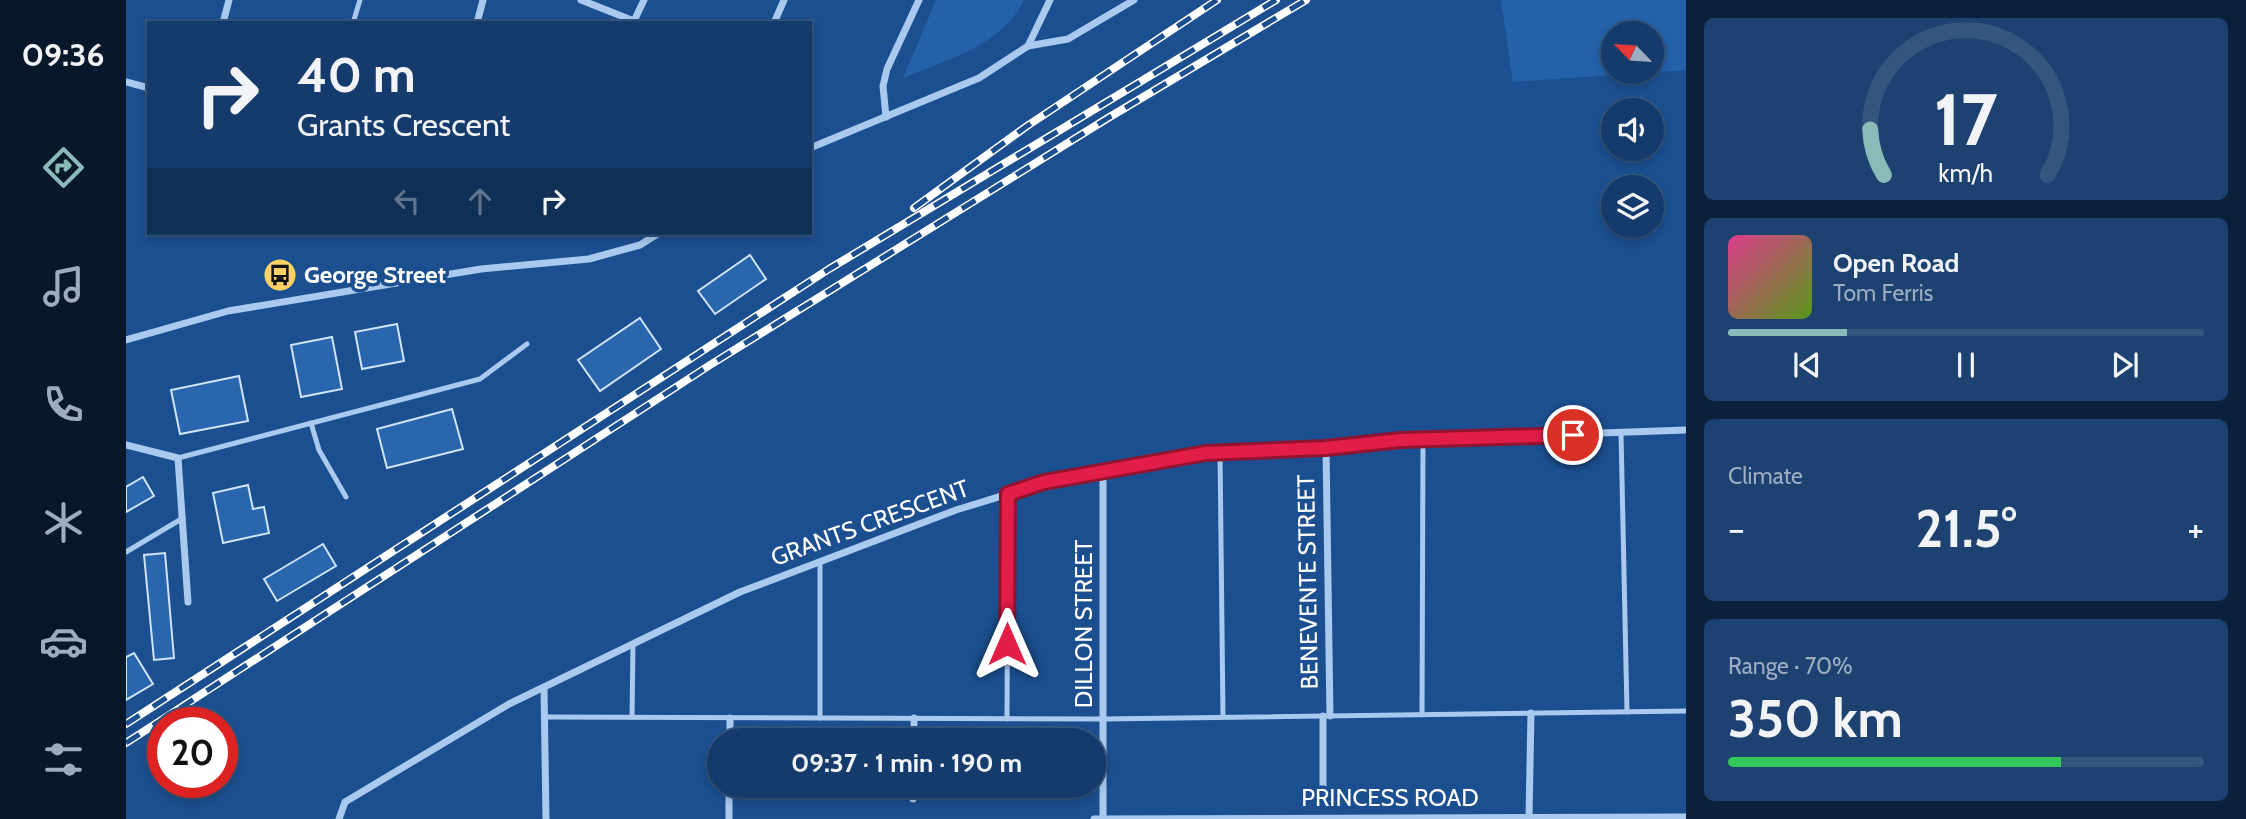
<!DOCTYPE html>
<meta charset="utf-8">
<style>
:root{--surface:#143b6b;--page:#1d4271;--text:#f1f3f6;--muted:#9dadc1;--line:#33557e;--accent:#8bbbb9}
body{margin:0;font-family:Cabin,sans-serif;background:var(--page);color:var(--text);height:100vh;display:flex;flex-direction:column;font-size:26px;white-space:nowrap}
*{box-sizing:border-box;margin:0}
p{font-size:23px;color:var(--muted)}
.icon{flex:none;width:38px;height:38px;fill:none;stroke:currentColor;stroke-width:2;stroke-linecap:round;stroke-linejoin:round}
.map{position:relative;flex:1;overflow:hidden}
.details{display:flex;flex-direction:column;gap:18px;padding:18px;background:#0b203b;width:560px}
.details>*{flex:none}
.hud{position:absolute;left:21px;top:21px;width:665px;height:214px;border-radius:0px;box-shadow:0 4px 10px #0003,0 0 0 2px var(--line);background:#143b6b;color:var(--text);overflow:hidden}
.needle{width:46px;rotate:295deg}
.buttons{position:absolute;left:1475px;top:21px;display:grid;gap:14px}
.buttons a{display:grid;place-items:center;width:63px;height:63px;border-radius:50%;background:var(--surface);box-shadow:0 4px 10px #0003,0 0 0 2px var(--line);font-size:35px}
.speed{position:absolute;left:21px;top:707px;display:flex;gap:14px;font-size:35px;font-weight:700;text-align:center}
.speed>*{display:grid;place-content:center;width:91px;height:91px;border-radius:50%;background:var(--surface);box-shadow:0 4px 10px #0003,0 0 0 2px var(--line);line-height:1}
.speed .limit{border:10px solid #d22;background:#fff;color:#111}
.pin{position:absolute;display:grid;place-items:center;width:60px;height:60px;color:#fff;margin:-30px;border:4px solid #fff;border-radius:50%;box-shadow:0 2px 7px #0007}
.me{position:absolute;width:77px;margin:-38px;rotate:0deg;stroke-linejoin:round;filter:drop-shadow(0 0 5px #0008)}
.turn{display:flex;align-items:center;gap:24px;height:147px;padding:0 35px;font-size:32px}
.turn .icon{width:91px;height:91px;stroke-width:2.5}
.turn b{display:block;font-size:49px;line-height:60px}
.lanes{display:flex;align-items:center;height:66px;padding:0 35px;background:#0003;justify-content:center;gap:35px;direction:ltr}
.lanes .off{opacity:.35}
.big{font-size:52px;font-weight:800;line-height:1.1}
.details .widget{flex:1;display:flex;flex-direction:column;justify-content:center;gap:10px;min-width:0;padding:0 24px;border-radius:10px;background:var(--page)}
.details .dial{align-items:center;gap:0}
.dial svg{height:182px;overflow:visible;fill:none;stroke:var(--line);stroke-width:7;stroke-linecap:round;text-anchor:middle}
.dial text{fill:var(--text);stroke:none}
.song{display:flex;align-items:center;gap:21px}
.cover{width:84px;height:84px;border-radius:10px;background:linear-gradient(135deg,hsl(330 70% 55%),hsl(90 70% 35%))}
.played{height:7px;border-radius:4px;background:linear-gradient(90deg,var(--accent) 25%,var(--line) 25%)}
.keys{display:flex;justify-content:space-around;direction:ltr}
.heat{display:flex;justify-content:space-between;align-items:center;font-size:38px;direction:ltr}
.charge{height:10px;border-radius:5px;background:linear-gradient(90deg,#34c759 70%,var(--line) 0)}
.trip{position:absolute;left:581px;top:728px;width:399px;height:70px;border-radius:35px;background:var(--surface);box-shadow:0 4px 10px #0003,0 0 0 2px var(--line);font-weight:800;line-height:70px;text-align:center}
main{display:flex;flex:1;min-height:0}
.menu{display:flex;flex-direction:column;width:126px;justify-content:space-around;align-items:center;background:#08182b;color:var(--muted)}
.menu .icon{width:49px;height:49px}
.menu .on{color:var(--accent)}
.menu b{font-size:32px;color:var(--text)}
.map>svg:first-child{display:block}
.green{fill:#2461a8;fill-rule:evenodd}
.building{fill:#2a66ad;stroke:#cfe3fa;stroke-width:2}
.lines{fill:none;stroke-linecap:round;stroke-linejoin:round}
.lane{stroke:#a9c9ee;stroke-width:5}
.street{stroke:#a9c9ee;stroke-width:7}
.rail-casing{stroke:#fff;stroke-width:8}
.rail{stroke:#1b4f8f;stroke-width:5;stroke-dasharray:16;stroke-linecap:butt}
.route-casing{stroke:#92132f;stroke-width:18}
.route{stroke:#e11d48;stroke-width:12}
.labels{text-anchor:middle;stroke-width:7;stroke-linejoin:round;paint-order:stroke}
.poi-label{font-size:24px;font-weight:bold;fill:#fff;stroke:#1b4f8f;text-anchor:start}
.street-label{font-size:24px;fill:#fff;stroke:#1b4f8f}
</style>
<main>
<nav class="menu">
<b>09:36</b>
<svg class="icon on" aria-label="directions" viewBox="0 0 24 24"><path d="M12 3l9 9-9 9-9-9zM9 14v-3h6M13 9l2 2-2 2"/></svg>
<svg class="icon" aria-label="music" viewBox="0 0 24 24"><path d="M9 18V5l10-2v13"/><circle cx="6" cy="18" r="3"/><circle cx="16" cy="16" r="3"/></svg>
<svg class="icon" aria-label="phone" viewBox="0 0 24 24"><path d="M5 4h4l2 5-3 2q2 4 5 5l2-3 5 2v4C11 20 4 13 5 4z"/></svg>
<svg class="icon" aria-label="climate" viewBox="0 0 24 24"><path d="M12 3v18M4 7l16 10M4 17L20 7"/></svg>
<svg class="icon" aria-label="car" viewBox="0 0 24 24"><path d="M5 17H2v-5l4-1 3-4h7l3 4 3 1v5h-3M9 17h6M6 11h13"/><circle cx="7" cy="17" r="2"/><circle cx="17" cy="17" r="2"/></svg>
<svg class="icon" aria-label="filters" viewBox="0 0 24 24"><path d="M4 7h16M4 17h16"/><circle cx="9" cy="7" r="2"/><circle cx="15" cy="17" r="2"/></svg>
</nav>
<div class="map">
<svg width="1560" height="819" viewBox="0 0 1560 819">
<rect width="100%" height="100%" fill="#1b4f8f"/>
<g class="green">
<path d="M810,0H898C877,45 820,60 777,78Z"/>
<path d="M1375,0H1560V70L1387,82ZM1488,33H1526V72H1488Z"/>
</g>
<g class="building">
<polygon points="624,255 640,279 589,314 572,291"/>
<polygon points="514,318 535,349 474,391 452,360"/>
<polygon points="271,324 278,361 236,369 229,332"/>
<polygon points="206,337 216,389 175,397 165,345"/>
<polygon points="113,376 122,421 54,434 45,390"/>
<polygon points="326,409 337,449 261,468 251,429"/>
<polygon points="17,477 28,496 0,512 0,487"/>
<polygon points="122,485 127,509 138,507 143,533 97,543 87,493"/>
<polygon points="197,544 210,566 151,601 138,579"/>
<polygon points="39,553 48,658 28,660 18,555"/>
<polygon points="8,653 27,684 0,700 0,657"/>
</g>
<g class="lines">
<g class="lane">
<polyline points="227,23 234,0"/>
<polyline points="185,423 193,450 220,497"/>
<polyline points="1495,433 1501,712"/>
<polyline points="1094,452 1097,717"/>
<polyline points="52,458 354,379 401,344"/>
<polyline points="0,552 57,518"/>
<polyline points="1296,715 1297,440"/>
<polyline points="420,717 978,719 1560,711"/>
<polyline points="506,717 507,644"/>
<polyline points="694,718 694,562"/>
<polyline points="881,719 882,494"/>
</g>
<g class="street">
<polyline points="455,0 508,21 518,0"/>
<polyline points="97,23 103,0"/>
<polyline points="351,23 357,0"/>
<polyline points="648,23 658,0"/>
<polyline points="902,46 924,0"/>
<polyline points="0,82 23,88"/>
<polyline points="760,117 757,86 761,69 793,0"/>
<polyline points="684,148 853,78 902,46 942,39 1008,0"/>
<polyline points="0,340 102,311 355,269 463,259 514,245 533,233"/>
<polyline points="0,445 52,458 62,602"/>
<polyline points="1200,448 1204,716"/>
<polyline points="977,472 977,819"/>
<polyline points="418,688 420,819"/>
<polyline points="604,740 604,718"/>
<polyline points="788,740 788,718"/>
<polyline points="1197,794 1197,716"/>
<polyline points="787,799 787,786"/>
<polyline points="1403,817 1405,713"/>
<polyline points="213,819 219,802 383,704 614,592 830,510 918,483 1080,453 1200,448 1274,440 1560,430"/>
<polyline points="603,819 603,786"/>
<polyline points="968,819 1560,817"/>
</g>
<defs>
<g id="rail">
<polyline points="788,208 901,126 1091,0"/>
<polyline points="0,724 703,269 1150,0"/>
<polyline points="0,743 584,365 982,118 1180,0"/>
</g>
</defs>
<use href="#rail" class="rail-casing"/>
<use href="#rail" class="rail"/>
</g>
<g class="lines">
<defs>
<polyline id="route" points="881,644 882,494 918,482 1080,453 1199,448 1275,440 1447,435"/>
</defs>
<use href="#route" class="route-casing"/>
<use href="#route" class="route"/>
</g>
<defs>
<symbol id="bus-disc" viewBox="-11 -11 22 22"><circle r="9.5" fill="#ffd166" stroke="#1b4f8f"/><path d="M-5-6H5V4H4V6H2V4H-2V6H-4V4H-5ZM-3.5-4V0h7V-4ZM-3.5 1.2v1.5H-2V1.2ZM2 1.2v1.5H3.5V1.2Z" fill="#111"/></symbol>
</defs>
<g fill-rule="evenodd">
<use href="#bus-disc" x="135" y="256" width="38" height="38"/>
</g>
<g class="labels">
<g class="poi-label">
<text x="178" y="283">George Street</text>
</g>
<g class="street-label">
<text transform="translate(744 523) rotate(-20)" y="8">GRANTS CRESCENT</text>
<text transform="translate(1182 582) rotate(-91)" y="8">BENEVENTE STREET</text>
<text transform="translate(958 624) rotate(-90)" y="8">DILLON STREET</text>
<text x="1264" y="806">PRINCESS ROAD</text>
</g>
</g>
</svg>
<div class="buttons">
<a><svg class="needle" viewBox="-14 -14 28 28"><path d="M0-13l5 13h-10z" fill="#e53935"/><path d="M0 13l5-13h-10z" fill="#9dadc1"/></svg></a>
<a><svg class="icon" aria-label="sound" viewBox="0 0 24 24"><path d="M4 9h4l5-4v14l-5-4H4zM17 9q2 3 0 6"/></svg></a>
<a><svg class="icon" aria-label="layers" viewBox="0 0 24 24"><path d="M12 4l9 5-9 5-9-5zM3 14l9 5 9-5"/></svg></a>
</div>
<div class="speed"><div class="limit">20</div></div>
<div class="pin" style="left:1447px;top:435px;background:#d93025"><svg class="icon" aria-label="arrive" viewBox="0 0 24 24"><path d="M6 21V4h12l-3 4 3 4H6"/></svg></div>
<svg class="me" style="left:881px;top:644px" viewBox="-20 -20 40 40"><path d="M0-17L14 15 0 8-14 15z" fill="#e11d48" stroke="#fff" stroke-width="4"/></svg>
<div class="trip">09:37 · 1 min · 190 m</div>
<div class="hud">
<div class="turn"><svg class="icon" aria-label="right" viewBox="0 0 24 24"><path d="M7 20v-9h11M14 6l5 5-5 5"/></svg><div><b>40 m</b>Grants Crescent</div></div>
<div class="lanes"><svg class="icon off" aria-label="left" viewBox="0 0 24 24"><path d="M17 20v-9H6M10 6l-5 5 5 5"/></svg><svg class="icon off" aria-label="ahead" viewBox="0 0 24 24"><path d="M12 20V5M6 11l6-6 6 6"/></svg><svg class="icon" aria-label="right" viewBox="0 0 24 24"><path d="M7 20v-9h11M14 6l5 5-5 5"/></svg></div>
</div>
</div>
<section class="details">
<div class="widget dial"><svg viewBox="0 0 100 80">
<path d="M14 69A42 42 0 1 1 86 69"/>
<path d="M14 69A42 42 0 0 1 8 49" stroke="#8bbbb9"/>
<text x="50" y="56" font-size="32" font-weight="700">17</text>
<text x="50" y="72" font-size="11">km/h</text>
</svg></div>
<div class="widget">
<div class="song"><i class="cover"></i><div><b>Open Road</b><p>Tom Ferris</p></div></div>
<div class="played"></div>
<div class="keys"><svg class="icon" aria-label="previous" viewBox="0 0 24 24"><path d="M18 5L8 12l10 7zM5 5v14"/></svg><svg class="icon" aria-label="pause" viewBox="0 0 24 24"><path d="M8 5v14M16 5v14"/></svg><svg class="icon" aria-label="next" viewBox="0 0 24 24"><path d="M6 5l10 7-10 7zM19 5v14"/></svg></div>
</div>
<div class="widget"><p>Climate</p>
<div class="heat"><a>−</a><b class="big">21.5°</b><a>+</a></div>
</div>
<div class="widget"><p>Range · 70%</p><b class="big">350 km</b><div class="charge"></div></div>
</section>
</main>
